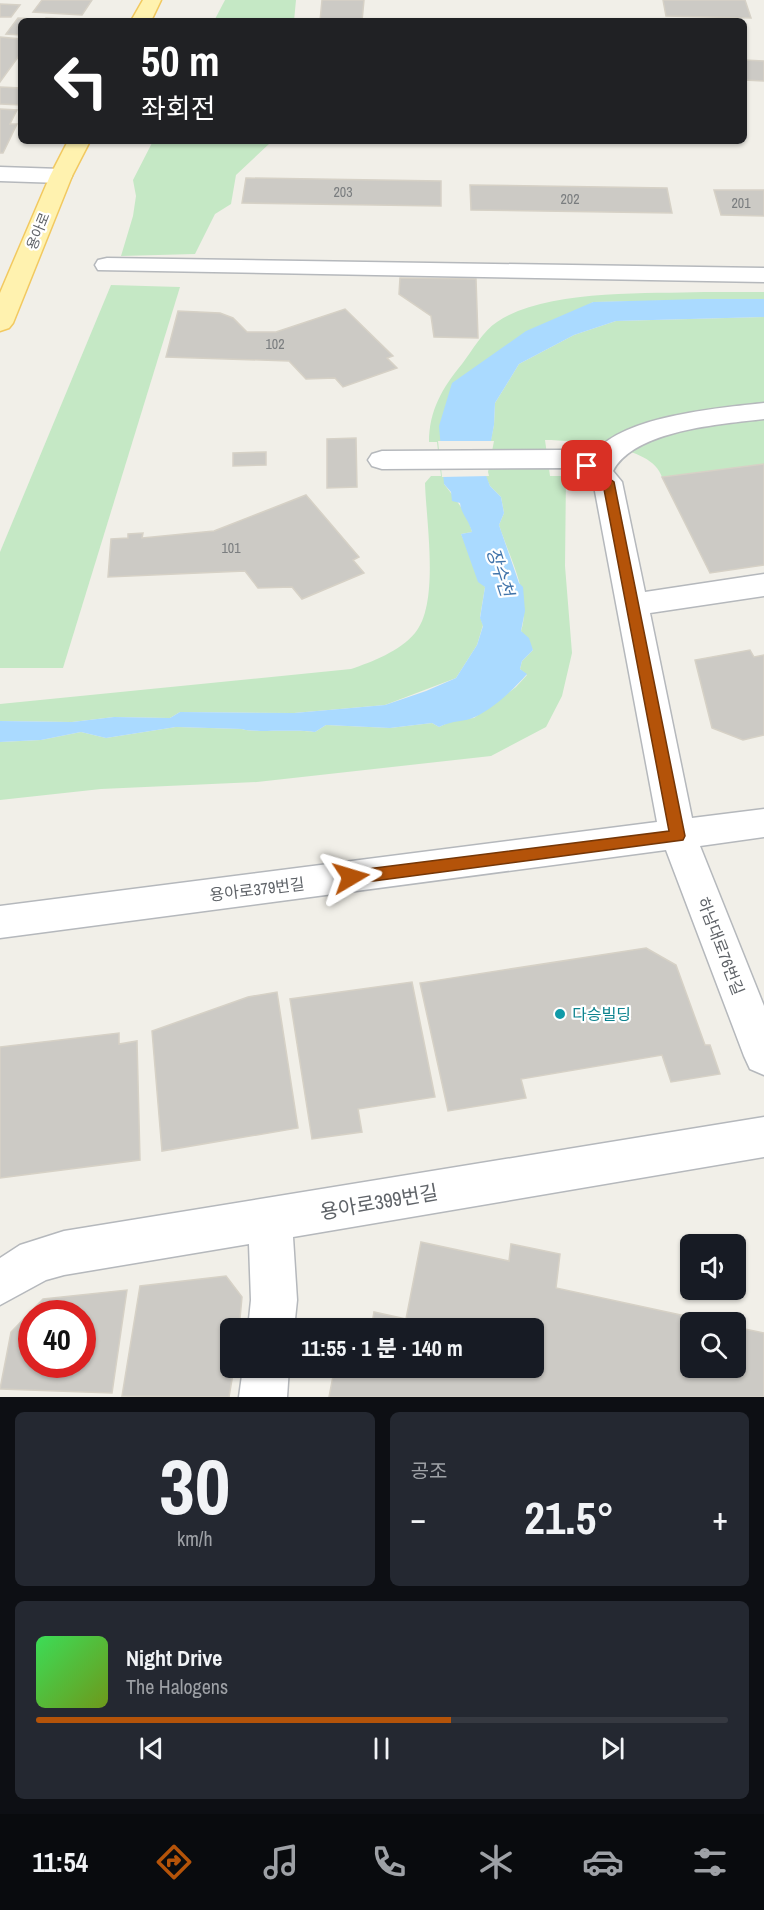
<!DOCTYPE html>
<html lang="ko">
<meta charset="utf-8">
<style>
:root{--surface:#171b24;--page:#242831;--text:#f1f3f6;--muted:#9ea1a6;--line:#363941;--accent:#b45309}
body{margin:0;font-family:"Archivo Narrow","Noto Sans KR",sans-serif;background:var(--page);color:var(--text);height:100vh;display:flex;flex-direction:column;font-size:22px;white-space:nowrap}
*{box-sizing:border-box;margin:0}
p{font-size:20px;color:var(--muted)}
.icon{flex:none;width:33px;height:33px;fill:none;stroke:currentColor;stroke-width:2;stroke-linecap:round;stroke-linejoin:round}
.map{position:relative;height:1397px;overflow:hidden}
.details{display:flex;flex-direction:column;gap:15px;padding:15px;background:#0d0f14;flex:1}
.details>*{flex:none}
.banner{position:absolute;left:18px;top:18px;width:729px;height:126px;border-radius:9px;box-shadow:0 2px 4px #0004;background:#202124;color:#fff;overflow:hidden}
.fabs{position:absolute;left:680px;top:1234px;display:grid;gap:12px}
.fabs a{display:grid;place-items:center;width:66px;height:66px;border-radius:9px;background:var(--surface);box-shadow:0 2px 4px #0004;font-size:30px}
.speed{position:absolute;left:18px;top:1300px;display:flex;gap:12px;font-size:30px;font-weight:700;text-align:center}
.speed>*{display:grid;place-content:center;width:78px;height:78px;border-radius:50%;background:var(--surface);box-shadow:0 2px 4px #0004;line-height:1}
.speed .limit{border:9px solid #d22;background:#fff;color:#111}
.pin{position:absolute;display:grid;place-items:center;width:51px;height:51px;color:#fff;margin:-26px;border-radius:12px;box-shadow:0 3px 9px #0006}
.me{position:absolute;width:66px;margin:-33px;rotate:83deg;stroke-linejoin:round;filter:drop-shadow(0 0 4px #0008)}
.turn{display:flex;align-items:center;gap:21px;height:126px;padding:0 24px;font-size:27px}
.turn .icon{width:78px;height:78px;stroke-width:2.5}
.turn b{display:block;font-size:42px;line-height:51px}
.big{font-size:45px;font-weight:800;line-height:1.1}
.details .card{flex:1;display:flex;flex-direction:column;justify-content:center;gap:9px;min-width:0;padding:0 21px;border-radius:9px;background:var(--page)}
.details .dial{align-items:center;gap:0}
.dial b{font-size:78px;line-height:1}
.song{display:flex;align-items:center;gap:18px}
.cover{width:72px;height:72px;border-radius:9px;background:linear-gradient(135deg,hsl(130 70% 55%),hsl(80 70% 35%))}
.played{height:6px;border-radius:3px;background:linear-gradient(90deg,var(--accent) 60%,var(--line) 60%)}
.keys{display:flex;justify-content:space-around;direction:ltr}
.heat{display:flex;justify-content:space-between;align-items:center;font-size:33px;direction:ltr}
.details .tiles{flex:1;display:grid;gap:15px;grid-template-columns:1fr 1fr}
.card:last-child{grid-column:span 2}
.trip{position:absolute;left:220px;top:1318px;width:324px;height:60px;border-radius:9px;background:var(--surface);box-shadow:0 2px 4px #0004;font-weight:800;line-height:60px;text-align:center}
.menu{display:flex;height:96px;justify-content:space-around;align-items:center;background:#090b0e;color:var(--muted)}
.menu .icon{width:42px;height:42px}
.menu .selected{color:var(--accent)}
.menu b{font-size:27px;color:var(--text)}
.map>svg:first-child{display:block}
.green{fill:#c5e8c5}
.water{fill:#aadaff}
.pier{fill:#f1efe8}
.building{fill:#cccac5;stroke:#d6d1c6;stroke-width:1.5;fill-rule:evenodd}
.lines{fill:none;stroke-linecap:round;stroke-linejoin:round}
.minor-casing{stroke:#b5b8bc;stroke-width:3}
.major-casing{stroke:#f2c960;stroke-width:3}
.minor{fill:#fff;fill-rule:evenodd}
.major{fill:#fff2af;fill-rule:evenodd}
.route{fill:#b45309;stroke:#753606;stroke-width:1.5}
.culture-dot{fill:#0f9aa8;stroke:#fff;stroke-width:2}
.labels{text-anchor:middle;stroke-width:4.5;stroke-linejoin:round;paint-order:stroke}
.number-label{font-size:14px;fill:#7a7d7f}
.far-street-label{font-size:14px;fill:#5f6368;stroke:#fff}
.street-label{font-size:16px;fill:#5f6368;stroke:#fff}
.culture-label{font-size:16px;fill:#0d838f;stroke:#fff;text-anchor:start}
.water-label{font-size:18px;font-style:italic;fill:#4174aa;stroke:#fff}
.near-street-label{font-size:20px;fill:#5f6368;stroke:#fff}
</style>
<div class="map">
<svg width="764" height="1397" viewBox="0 0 764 1397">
<rect width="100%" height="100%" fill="#f1efe8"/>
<g class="green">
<polygon points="225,0 296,0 294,21 214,21"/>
<polygon points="153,141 269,141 269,144 236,175 231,204 215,214 195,254 121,256 133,216 136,196 133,180"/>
<polygon points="111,285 180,287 63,668 0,668 0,552"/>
<path d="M704,292H764V299L593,302L452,384L444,484C455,498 468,514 472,532L461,534L485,587L480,617L483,625L477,645L456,678L385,705L294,713L180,712L170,718L114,717L72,722L0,721V704L351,669C372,662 400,651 415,633C440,603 426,521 425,483L431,476H441L437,442H429C429,411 442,388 462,364C472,351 483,331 497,322C545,289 646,294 704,292Z"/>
<path d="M764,317V464L662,477C652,444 575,441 545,440L550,476H566L565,566L572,653L562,696L546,727L491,756L257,782L101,789L0,800V742L41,740L81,732L106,738L176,727L242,729C252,733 297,729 315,732L326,725L390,728L432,723L439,727L454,720L474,718L516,687L527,675L520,669L522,661L533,650L521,631C532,597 509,557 499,525L504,513L501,497L490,486L484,473L494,425L495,403L519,364L574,335L616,321Z"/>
</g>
<path class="water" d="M700,299H764V317L616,321L574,335L519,364L495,403L494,425L485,473L490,486L501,497L504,513L499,525L519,583L523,587L525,611L521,631L529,638L533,650L522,661L520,669L527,674C513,690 494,708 475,717C465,722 453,720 439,727L432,723L390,728L326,725L315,732C297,729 252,733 242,729L176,727L106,738L81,732L41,740L0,742V721L72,722L114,717L170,718L180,712L294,713L385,705L426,691L456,678L477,645L483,626L480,618L485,587L478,582L461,534L472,532C469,520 461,514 460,503L452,501L451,492L444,484L439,426L452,383L526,331L593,302Z"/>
<polygon class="pier" points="438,441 494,441 488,472 489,476 442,477"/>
<g class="building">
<polygon points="42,0 92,0 82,15 33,12"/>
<polygon points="322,0 364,0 362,21 320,21"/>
<polygon points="663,0 745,0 751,18 666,16"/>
<polygon points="0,4 20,5 11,17 0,17"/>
<polygon points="18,18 44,20 46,18 81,20 21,21 21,35 6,34"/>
<polygon points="0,37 21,39 21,53 0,82"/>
<polygon points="744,60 764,61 764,81 744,80"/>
<polygon points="0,87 21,88 21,105 0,104"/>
<polygon points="0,109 17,110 10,124 17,124 3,153 0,153"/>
<polygon points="246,178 441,181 441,206 242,203"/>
<polygon points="470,185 667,188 672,213 471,210"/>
<polygon points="714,190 764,190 764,216 721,215"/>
<polygon points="400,278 476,279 478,338 434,337 431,316 399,294"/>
<polygon points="345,309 393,356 387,358 397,368 343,387 335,378 306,379 289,361 166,357 178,311 220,313 233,318 247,332 276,332"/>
<polygon points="356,438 357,487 327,488 327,439"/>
<polygon points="266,452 266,465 233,466 233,453"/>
<polygon points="764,464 764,565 710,573 662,477"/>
<polygon points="306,495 359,557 353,560 364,573 302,599 292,587 258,588 245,571 108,577 111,539 128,538 128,534 143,533 142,538 214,531"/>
<polygon points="750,650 754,657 764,655 764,735 743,740 712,728 695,660"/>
<polygon points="646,948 676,965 705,1045 710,1045 720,1074 671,1082 662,1055 521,1079 526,1098 448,1111 420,983"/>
<polygon points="412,982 435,1097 358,1109 362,1132 312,1139 290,999"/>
<polygon points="277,992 298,1128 162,1151 152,1031 248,997"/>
<polygon points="119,1033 119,1044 137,1041 140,1160 0,1178 0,1047"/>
<polygon points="421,1242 509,1261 511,1244 560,1254 556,1288 718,1323 690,1323 690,1368 735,1368 735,1327 764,1333 764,1397 329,1397 334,1371 360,1377 362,1368 534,1368 534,1329 371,1329 374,1312 406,1319"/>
<polygon points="226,1276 242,1297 239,1329 231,1329 231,1368 234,1368 229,1397 122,1396 140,1286"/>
<path d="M127,1290L112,1393L0,1389L11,1332L43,1299ZM32,1314H82V1365H32Z"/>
</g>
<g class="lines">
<defs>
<g id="minor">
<polygon points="0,167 61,169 69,171 72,176 69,181 61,183 0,181"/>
<polygon points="107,258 764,268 764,282 98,270 95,265 98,260"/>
<path d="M764,403V419C722,424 634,430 613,471L622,482L645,592L764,574V596L650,613L692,818L764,809V837L700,846L764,1006V1075L750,1069L744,1056L666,850L0,938V906L657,822L594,486L577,472L561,468L382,469L372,466L368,460L372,454L382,451L561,450L591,458C615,416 720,408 764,403Z"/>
<polygon points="764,1117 764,1157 293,1237 297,1300 294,1329 248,1329 251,1300 249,1244 64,1275 46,1280 0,1305 0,1258 20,1245 64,1231"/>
<polygon points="243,1368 289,1368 287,1397 239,1397"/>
</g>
<g id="major">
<polygon points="143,0 161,0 151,21 131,21"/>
<polygon points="68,141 90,141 72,176 13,323 9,328 0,331 0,293 50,176"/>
</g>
</defs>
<use href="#minor" class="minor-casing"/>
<use href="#major" class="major-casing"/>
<use href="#minor" class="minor"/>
<use href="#major" class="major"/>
</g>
<polygon class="route" points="587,462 614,482 685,836 683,840 351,884 345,882 343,877 345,873 351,871 669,831 603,484 583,468 581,466"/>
<circle class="culture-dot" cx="560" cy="1014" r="6"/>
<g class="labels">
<g class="number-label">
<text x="343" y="197">203</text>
<text x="570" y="204">202</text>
<text x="741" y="208">201</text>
<text x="275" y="349">102</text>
<text x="231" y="553">101</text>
</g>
<g class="far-street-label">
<text transform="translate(38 231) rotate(-68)" y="5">용아로</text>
</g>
<g class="street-label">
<text transform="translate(257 889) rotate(-7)" y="6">용아로379번길</text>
<text transform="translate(721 946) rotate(69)" y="6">하남대로76번길</text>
</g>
<g class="culture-label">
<text x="572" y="1020">다승빌딩</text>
</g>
<g class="water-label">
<text transform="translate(500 572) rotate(72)" y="6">장수천</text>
</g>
<g class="near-street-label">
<text transform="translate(379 1202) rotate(-10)" y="7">용아로399번길</text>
</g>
</g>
</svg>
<div class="fabs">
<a><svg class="icon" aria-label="sound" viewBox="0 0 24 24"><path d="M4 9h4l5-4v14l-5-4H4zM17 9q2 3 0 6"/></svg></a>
<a><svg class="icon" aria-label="search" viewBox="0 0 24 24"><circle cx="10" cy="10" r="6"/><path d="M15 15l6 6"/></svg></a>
</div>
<div class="speed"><div class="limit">40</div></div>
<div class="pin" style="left:587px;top:466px;background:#d93025"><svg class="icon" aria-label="arrive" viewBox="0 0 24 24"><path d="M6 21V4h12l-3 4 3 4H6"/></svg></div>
<svg class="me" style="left:351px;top:877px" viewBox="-20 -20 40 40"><path d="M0-17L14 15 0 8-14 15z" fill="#b45309" stroke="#fff" stroke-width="4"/></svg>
<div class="trip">11:55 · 1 분 · 140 m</div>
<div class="banner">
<div class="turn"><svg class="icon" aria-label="left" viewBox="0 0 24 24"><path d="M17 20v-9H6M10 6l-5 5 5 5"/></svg><div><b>50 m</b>좌회전</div></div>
</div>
</div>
<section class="details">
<div class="tiles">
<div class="card dial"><b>30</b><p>km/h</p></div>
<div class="card"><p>공조</p>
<div class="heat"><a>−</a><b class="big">21.5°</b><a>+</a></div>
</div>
<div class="card">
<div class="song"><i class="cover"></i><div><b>Night Drive</b><p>The Halogens</p></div></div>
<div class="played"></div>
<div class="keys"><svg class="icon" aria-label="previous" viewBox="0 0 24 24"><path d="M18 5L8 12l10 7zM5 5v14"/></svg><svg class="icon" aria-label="pause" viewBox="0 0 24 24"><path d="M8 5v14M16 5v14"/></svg><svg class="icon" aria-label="next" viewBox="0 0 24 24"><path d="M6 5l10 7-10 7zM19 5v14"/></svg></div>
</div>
</div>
</section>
<nav class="menu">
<b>11:54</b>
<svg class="icon selected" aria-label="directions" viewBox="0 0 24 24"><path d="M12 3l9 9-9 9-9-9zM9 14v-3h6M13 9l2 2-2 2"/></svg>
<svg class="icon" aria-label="music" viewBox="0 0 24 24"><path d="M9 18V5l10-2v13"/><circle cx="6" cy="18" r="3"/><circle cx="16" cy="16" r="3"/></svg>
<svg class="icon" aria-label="phone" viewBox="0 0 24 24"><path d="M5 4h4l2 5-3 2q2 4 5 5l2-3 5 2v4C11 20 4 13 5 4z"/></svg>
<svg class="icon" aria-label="climate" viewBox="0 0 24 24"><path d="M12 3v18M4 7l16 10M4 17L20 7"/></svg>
<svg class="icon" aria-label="car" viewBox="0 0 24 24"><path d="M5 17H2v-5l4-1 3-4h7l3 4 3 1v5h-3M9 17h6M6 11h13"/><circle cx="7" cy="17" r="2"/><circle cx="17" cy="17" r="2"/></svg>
<svg class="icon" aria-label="filters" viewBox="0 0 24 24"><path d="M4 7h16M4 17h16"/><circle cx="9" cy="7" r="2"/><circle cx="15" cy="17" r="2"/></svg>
</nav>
